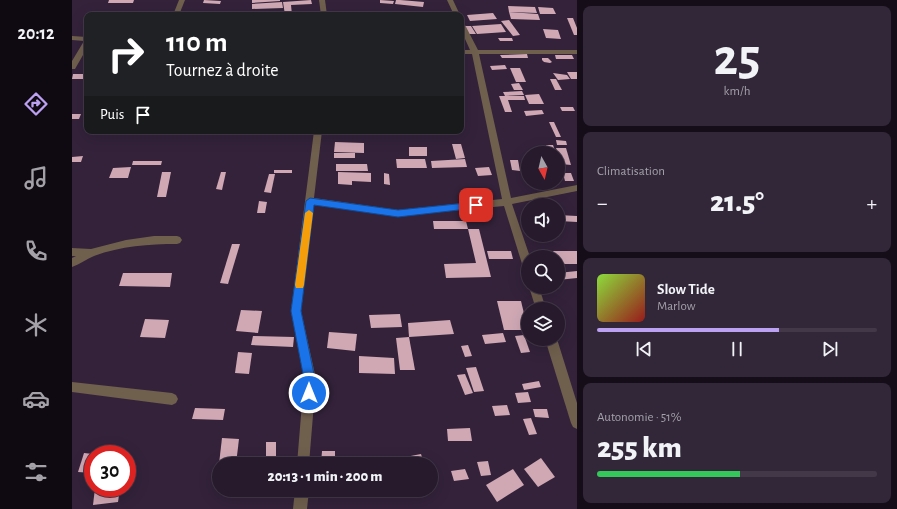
<!DOCTYPE html>
<html lang="fr">
<meta charset="utf-8">
<style>
:root{--surface:#261a2c;--page:#322738;--text:#f1f3f6;--muted:#a4a1a9;--line:#423848;--accent:#bca0f2}
body{margin:0;font-family:"Alegreya Sans",sans-serif;background:var(--page);color:var(--text);height:100vh;display:flex;flex-direction:column;font-size:15px;white-space:nowrap}
*{box-sizing:border-box;margin:0}
p{font-size:13px;color:var(--muted)}
.icon{flex:none;width:22px;height:22px;fill:none;stroke:currentColor;stroke-width:2;stroke-linecap:round;stroke-linejoin:round}
.map{position:relative;flex:1;overflow:hidden}
.sheet{display:flex;flex-direction:column;gap:6px;padding:6px;background:#150e18;width:320px}
.sheet>*{flex:none}
.top-card{position:absolute;left:12px;top:12px;width:380px;height:122px;border-radius:8px;box-shadow:0 4px 16px #0002,0 0 0 1px var(--line);background:#202124;color:#fff;overflow:hidden}
.needle{width:26px;rotate:172deg}
.controls{position:absolute;left:449px;top:146px;display:grid;gap:8px}
.controls a{display:grid;place-items:center;width:44px;height:44px;border-radius:50%;background:var(--surface);box-shadow:0 4px 16px #0002,0 0 0 1px var(--line);font-size:20px}
.speed{position:absolute;left:12px;top:445px;display:flex;gap:8px;font-size:20px;font-weight:700;text-align:center}
.speed>*{display:grid;place-content:center;width:52px;height:52px;border-radius:50%;background:var(--surface);box-shadow:0 4px 16px #0002,0 0 0 1px var(--line);line-height:1}
.speed .limit{border:6px solid #d22;background:#fff;color:#111}
.pin{position:absolute;display:grid;place-items:center;width:34px;height:34px;color:#fff;margin:-17px;border-radius:8px;box-shadow:0 2px 6px #0006}
.me{position:absolute;width:44px;margin:-22px;rotate:0deg;stroke-linejoin:round;filter:drop-shadow(0 0 3px #0008)}
.turn{display:flex;align-items:center;gap:14px;height:84px;padding:0 16px;font-size:18px}
.turn .icon{width:52px;height:52px;stroke-width:2.5}
.turn b{display:block;font-size:28px;line-height:34px}
.then{display:flex;align-items:center;height:38px;padding:0 16px;background:#0003;gap:8px;font-size:15px}
.big{font-size:30px;font-weight:800;line-height:1.1}
.sheet .widget{flex:1;display:flex;flex-direction:column;justify-content:center;gap:6px;min-width:0;padding:0 14px;border-radius:8px;background:var(--page)}
.sheet .dial{align-items:center;gap:0}
.dial b{font-size:52px;line-height:1}
.song{display:flex;align-items:center;gap:12px}
.cover{width:48px;height:48px;border-radius:6px;background:linear-gradient(135deg,hsl(90 70% 55%),hsl(0 70% 35%))}
.played{height:4px;border-radius:2px;background:linear-gradient(90deg,var(--accent) 65%,var(--line) 65%)}
.keys{display:flex;justify-content:space-around;direction:ltr}
.heat{display:flex;justify-content:space-between;align-items:center;font-size:22px;direction:ltr}
.charge{height:6px;border-radius:3px;background:linear-gradient(90deg,#34c759 51%,var(--line) 0)}
.trip{position:absolute;left:140px;top:457px;width:226px;height:40px;border-radius:20px;background:var(--surface);box-shadow:0 4px 16px #0002,0 0 0 1px var(--line);font-weight:800;line-height:40px;text-align:center}
main{display:flex;flex:1;min-height:0}
.tabs{display:flex;flex-direction:column;width:72px;justify-content:space-around;align-items:center;background:#0f0a12;color:var(--muted)}
.tabs .icon{width:28px;height:28px}
.tabs .on{color:var(--accent)}
.tabs b{font-size:18px;color:var(--text)}
.map>svg:first-child{display:block}
.building{fill:#cfa8b4}
.lines{fill:none;stroke-linecap:round;stroke-linejoin:round}
.minor{fill:#6f5f4d;fill-rule:evenodd}
.route{fill:#1a73e8;stroke:#114b97}
.slow{fill:#f59e0b}
</style>
<main>
<nav class="tabs">
<b>20:12</b>
<svg class="icon on" aria-label="directions" viewBox="0 0 24 24"><path d="M12 3l9 9-9 9-9-9zM9 14v-3h6M13 9l2 2-2 2"/></svg>
<svg class="icon" aria-label="music" viewBox="0 0 24 24"><path d="M9 18V5l10-2v13"/><circle cx="6" cy="18" r="3"/><circle cx="16" cy="16" r="3"/></svg>
<svg class="icon" aria-label="phone" viewBox="0 0 24 24"><path d="M5 4h4l2 5-3 2q2 4 5 5l2-3 5 2v4C11 20 4 13 5 4z"/></svg>
<svg class="icon" aria-label="climate" viewBox="0 0 24 24"><path d="M12 3v18M4 7l16 10M4 17L20 7"/></svg>
<svg class="icon" aria-label="car" viewBox="0 0 24 24"><path d="M5 17H2v-5l4-1 3-4h7l3 4 3 1v5h-3M9 17h6M6 11h13"/><circle cx="7" cy="17" r="2"/><circle cx="17" cy="17" r="2"/></svg>
<svg class="icon" aria-label="filters" viewBox="0 0 24 24"><path d="M4 7h16M4 17h16"/><circle cx="9" cy="7" r="2"/><circle cx="15" cy="17" r="2"/></svg>
</nav>
<div class="map">
<svg width="505" height="509" viewBox="0 0 505 509">
<rect width="100%" height="100%" fill="#33223a"/>
<g class="building">
<polygon points="37,0 62,0 61,3 36,3"/>
<polygon points="132,0 149,1 148,4 131,3"/>
<polygon points="180,0 208,0 208,1 180,3"/>
<polygon points="239,0 240,4 219,5 220,15 213,15 211,2"/>
<polygon points="308,0 322,1 321,4 308,3"/>
<polygon points="324,0 328,0 352,2 351,7 323,4"/>
<polygon points="210,2 211,8 180,9 180,4"/>
<polygon points="436,6 463,7 465,13 437,12"/>
<polygon points="466,7 481,8 484,14 468,14"/>
<polygon points="437,12 466,14 468,20 439,19"/>
<polygon points="421,13 425,19 398,21 395,15"/>
<polygon points="495,18 501,18 505,28 505,35 502,35"/>
<polygon points="437,20 448,35 441,36 429,21"/>
<polygon points="429,24 434,32 405,34 400,26"/>
<polygon points="391,26 399,26 404,34 396,34"/>
<polygon points="471,29 486,30 489,39 474,38"/>
<polygon points="426,38 440,38 441,41 428,41"/>
<polygon points="455,54 456,58 430,58 428,55"/>
<polygon points="483,55 500,55 502,59 484,59"/>
<polygon points="470,58 476,58 480,62 478,63 472,62 470,60"/>
<polygon points="433,65 435,69 420,70 418,66"/>
<polygon points="438,68 448,68 454,82 444,82"/>
<polygon points="495,72 505,72 505,79 499,79"/>
<polygon points="481,73 495,75 498,79 486,80"/>
<polygon points="1,74 15,74 15,79 0,79"/>
<polygon points="478,79 484,79 490,90 483,90"/>
<polygon points="447,83 451,90 442,90 439,84"/>
<polygon points="450,91 452,95 433,96 431,92"/>
<polygon points="467,94 472,104 457,104 453,95"/>
<polygon points="427,96 452,96 453,100 436,100 440,112 433,112"/>
<polygon points="488,107 501,107 503,111 490,111"/>
<polygon points="470,110 472,114 454,116 452,111"/>
<polygon points="0,114 9,114 7,119 0,119"/>
<polygon points="477,122 482,122 489,137 484,137"/>
<rect x="213" y="131" width="15" height="4"/>
<polygon points="484,140 494,141 495,145 485,145"/>
<polygon points="263,142 292,143 292,153 262,152"/>
<polygon points="380,144 389,144 393,158 384,159"/>
<polygon points="474,145 481,145 484,153 477,153"/>
<rect x="337" y="147" width="18" height="9"/>
<polygon points="484,148 494,148 499,165 489,164"/>
<rect x="262" y="153" width="21" height="5"/>
<polygon points="11,156 9,162 0,162 0,157"/>
<polygon points="324,159 353,159 355,168 325,168"/>
<polygon points="393,159 395,167 360,168 359,161"/>
<polygon points="438,160 446,160 448,171 440,170"/>
<polygon points="61,161 90,161 89,165 60,165"/>
<polygon points="264,164 295,164 296,171 264,171"/>
<polygon points="59,167 56,178 37,178 41,168"/>
<polygon points="417,167 420,175 406,176 403,168"/>
<rect x="202" y="170" width="18" height="3"/>
<polygon points="90,172 99,172 94,197 85,197"/>
<polygon points="149,172 154,172 150,190 144,189"/>
<polygon points="266,172 299,173 299,182 280,181 280,185 266,184"/>
<polygon points="312,173 317,174 318,185 312,184"/>
<polygon points="491,173 499,173 502,181 493,181"/>
<polygon points="197,174 203,174 199,193 192,192"/>
<polygon points="187,201 195,202 193,213 185,213"/>
<polygon points="486,215 505,216 505,222 487,221"/>
<polygon points="361,221 394,221 396,229 362,229"/>
<polygon points="396,229 407,229 419,277 374,278 372,264 404,263"/>
<polygon points="160,244 168,244 156,284 148,283"/>
<polygon points="415,251 439,251 441,259 417,259"/>
<polygon points="481,251 505,251 505,264 486,264 486,257 483,257"/>
<polygon points="505,271 505,278 486,280 486,273"/>
<polygon points="51,273 100,273 98,287 47,286"/>
<polygon points="425,301 449,301 456,330 432,330"/>
<polygon points="169,310 190,311 186,333 164,331"/>
<polygon points="328,314 330,327 299,328 297,315"/>
<polygon points="73,319 97,320 93,338 68,337"/>
<polygon points="378,320 382,334 337,337 336,323"/>
<polygon points="257,332 285,334 283,351 255,348"/>
<polygon points="431,333 434,342 413,344 410,335"/>
<polygon points="452,335 458,352 449,353 443,336"/>
<polygon points="181,336 222,337 221,347 179,345"/>
<polygon points="337,337 343,370 328,370 324,338"/>
<polygon points="396,345 400,356 393,357 389,346"/>
<polygon points="166,352 180,353 177,374 163,373"/>
<polygon points="287,356 322,358 323,374 287,373"/>
<polygon points="404,367 412,391 402,392 394,368"/>
<polygon points="393,374 401,393 393,395 385,375"/>
<polygon points="467,381 469,387 452,390 450,384"/>
<polygon points="456,392 459,402 446,403 443,393"/>
<polygon points="435,405 438,415 423,416 420,406"/>
<polygon points="123,408 153,409 151,420 120,419"/>
<polygon points="461,409 475,409 477,418 463,417"/>
<polygon points="459,418 465,434 457,435 451,419"/>
<polygon points="398,428 400,441 376,441 375,429"/>
<polygon points="150,438 167,439 164,464 147,464"/>
<rect x="194" y="442" width="10" height="22"/>
<polygon points="250,451 263,451 263,464 249,464"/>
<polygon points="12,453 21,454 21,473 6,472"/>
<polygon points="349,454 352,464 319,464 318,460"/>
<polygon points="469,458 483,477 466,487 452,469"/>
<polygon points="416,461 419,475 409,476 405,462"/>
<polygon points="393,469 397,479 382,481 379,471"/>
<polygon points="441,469 452,485 425,502 414,485"/>
<polygon points="23,488 48,488 46,502 21,505"/>
</g>
<g class="lines">
<g class="minor">
<polygon points="107,0 113,0 107,15 101,15"/>
<polygon points="247,0 253,0 255,15 249,15"/>
<polygon points="375,0 381,0 388,15 382,15"/>
<polygon points="389,21 392,23 406,50 505,50 505,54 407,54 439,198 505,185 505,191 440,204 458,257 456,257 456,271 452,270 451,267 432,206 326,216 242,205 229,311 244,379 237,464 225,464 232,379 219,311 242,131 250,131 242,198 326,210 430,199 400,54 389,54 389,50 398,50 389,30"/>
<polygon points="0,36 15,37 15,48 3,69 0,69 0,61 12,41 0,40"/>
<path d="M82,236H105L108,237L110,240L108,243L105,244C77,244 49,246 22,256C15,259 8,264 0,267V258L4,256H0V248L19,249L54,240Z"/>
<polygon points="457,287 467,287 474,309 464,309"/>
<polygon points="473,339 485,339 505,403 505,429 501,427 499,423"/>
<polygon points="0,382 100,393 104,395 106,399 104,403 100,405 0,392"/>
<polygon points="223,490 237,490 235,509 221,509"/>
</g>
</g>
<polygon class="route" points="238,198 326,210 404,202 408,205 404,208 326,217 242,205 229,311 243,379 240,397 237,398 233,397 231,393 232,379 219,311 234,201"/>
<polygon class="slow" points="237,210 241,213 232,285 231,288 224,288 223,285 233,213"/>
</svg>
<div class="controls">
<a><svg class="needle" viewBox="-14 -14 28 28"><path d="M0-13l5 13h-10z" fill="#e53935"/><path d="M0 13l5-13h-10z" fill="#a4a1a9"/></svg></a>
<a><svg class="icon" aria-label="sound" viewBox="0 0 24 24"><path d="M4 9h4l5-4v14l-5-4H4zM17 9q2 3 0 6"/></svg></a>
<a><svg class="icon" aria-label="search" viewBox="0 0 24 24"><circle cx="10" cy="10" r="6"/><path d="M15 15l6 6"/></svg></a>
<a><svg class="icon" aria-label="layers" viewBox="0 0 24 24"><path d="M12 4l9 5-9 5-9-5zM3 14l9 5 9-5"/></svg></a>
</div>
<div class="speed"><div class="limit">30</div></div>
<div class="pin" style="left:404px;top:205px;background:#d93025"><svg class="icon" aria-label="arrive" viewBox="0 0 24 24"><path d="M6 21V4h12l-3 4 3 4H6"/></svg></div>
<svg class="me" style="left:237px;top:393px" viewBox="-20 -20 40 40"><circle r="17" fill="#1a73e8" stroke="#fff" stroke-width="3"/><path d="M0-11L8 9 0 5-8 9z" fill="#fff"/></svg>
<div class="trip">20:13 · 1 min · 200 m</div>
<div class="top-card">
<div class="turn"><svg class="icon" aria-label="right" viewBox="0 0 24 24"><path d="M7 20v-9h11M14 6l5 5-5 5"/></svg><div><b>110 m</b>Tournez à droite</div></div>
<div class="then">Puis<svg class="icon" aria-label="arrive" viewBox="0 0 24 24"><path d="M6 21V4h12l-3 4 3 4H6"/></svg></div>
</div>
</div>
<section class="sheet">
<div class="widget dial"><b>25</b><p>km/h</p></div>
<div class="widget"><p>Climatisation</p>
<div class="heat"><a>−</a><b class="big">21.5°</b><a>+</a></div>
</div>
<div class="widget">
<div class="song"><i class="cover"></i><div><b>Slow Tide</b><p>Marlow</p></div></div>
<div class="played"></div>
<div class="keys"><svg class="icon" aria-label="previous" viewBox="0 0 24 24"><path d="M18 5L8 12l10 7zM5 5v14"/></svg><svg class="icon" aria-label="pause" viewBox="0 0 24 24"><path d="M8 5v14M16 5v14"/></svg><svg class="icon" aria-label="next" viewBox="0 0 24 24"><path d="M6 5l10 7-10 7zM19 5v14"/></svg></div>
</div>
<div class="widget"><p>Autonomie · 51%</p><b class="big">255 km</b><div class="charge"></div></div>
</section>
</main>
